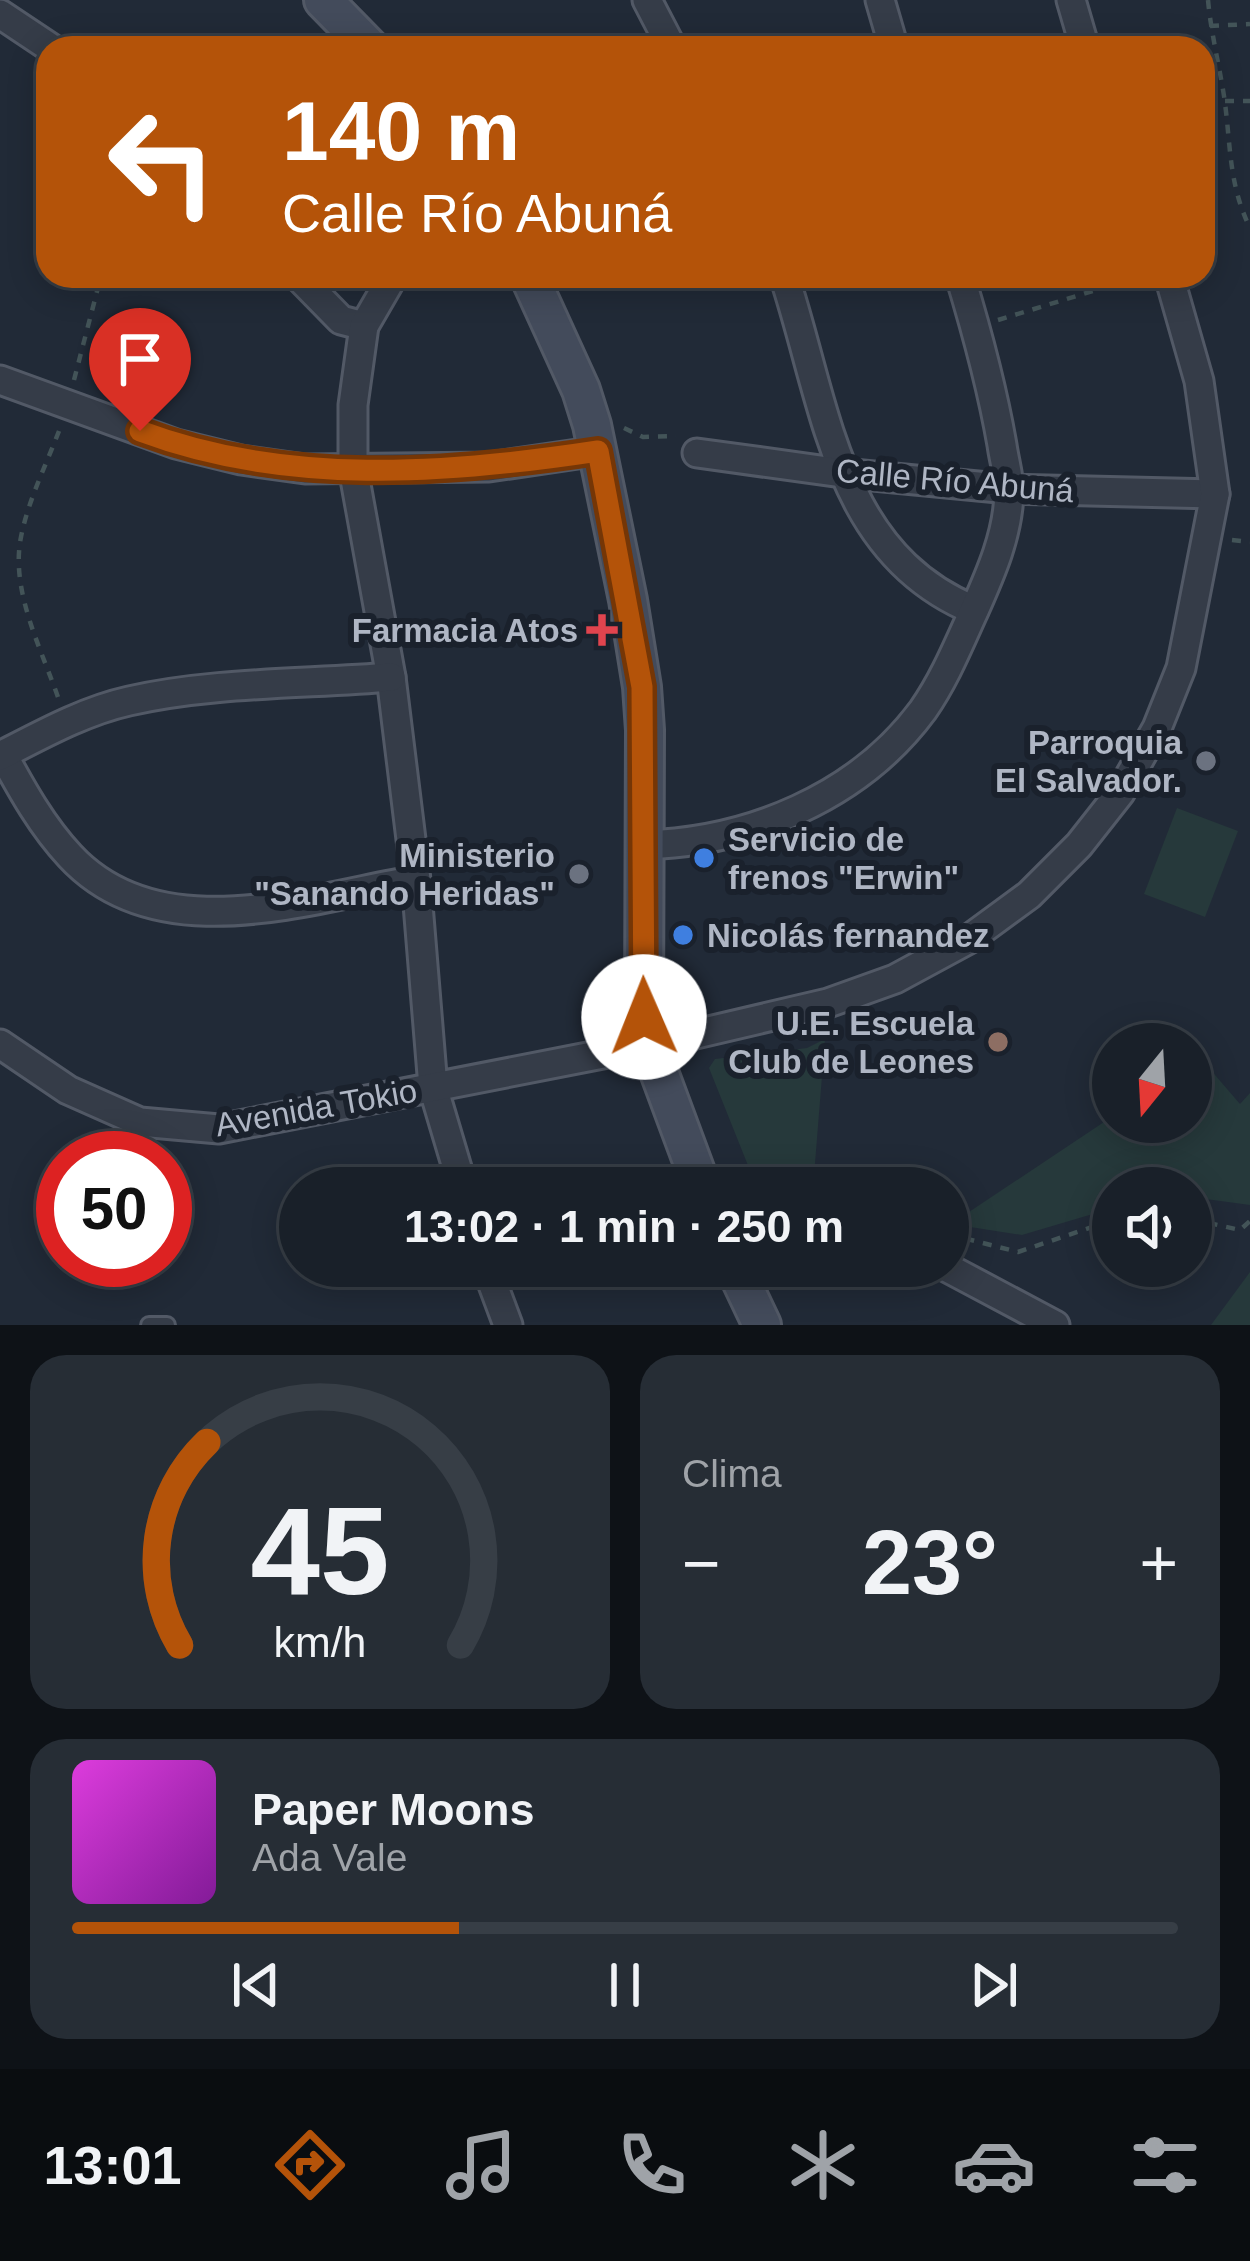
<!DOCTYPE html>
<html lang="es">
<meta charset="utf-8">
<style>
:root{--surface:#192029;--page:#262d35;--text:#f1f3f6;--muted:#9fa3a8;--line:#373e46;--accent:#b45309}
body{margin:0;font-family:Arial,sans-serif;background:var(--page);color:var(--text);height:100vh;display:flex;flex-direction:column;font-size:45px;white-space:nowrap}
*{box-sizing:border-box;margin:0}
p{font-size:39px;color:var(--muted)}
.icon{flex:none;width:66px;height:66px;fill:none;stroke:currentColor;stroke-width:2;stroke-linecap:round;stroke-linejoin:round}
.map{position:relative;height:1325px;overflow:hidden}
.sheet{display:flex;flex-direction:column;gap:30px;padding:30px;background:#0e1217;flex:1}
.sheet>*{flex:none}
.hud{position:absolute;left:36px;top:36px;width:1179px;height:252px;border-radius:36px;box-shadow:0 6px 30px #0003,0 0 0 3px var(--line);background:#b45309;color:#fff;overflow:hidden}
.needle{width:78px;rotate:198deg}
.tools{position:absolute;left:1092px;top:1023px;display:grid;gap:24px}
.tools a{display:grid;place-items:center;width:120px;height:120px;border-radius:50%;background:var(--surface);box-shadow:0 6px 30px #0003,0 0 0 3px var(--line);font-size:60px}
.speed{position:absolute;left:36px;top:1131px;display:flex;gap:24px;font-size:60px;font-weight:700;text-align:center}
.speed>*{display:grid;place-content:center;width:156px;height:156px;border-radius:50%;background:var(--surface);box-shadow:0 6px 30px #0003,0 0 0 3px var(--line);line-height:1}
.speed .limit{border:18px solid #d22;background:#fff;color:#111}
.pin{position:absolute;display:grid;place-items:center;width:102px;height:102px;color:#fff;margin:-123px -51px;border-radius:50% 50% 50% 0;rotate:-45deg;box-shadow:0 0 12px #0007}
.pin .icon{rotate:45deg}
.me{position:absolute;width:132px;margin:-66px;rotate:359deg;stroke-linejoin:round;filter:drop-shadow(0 0 9px #0008)}
.turn{display:flex;align-items:center;gap:42px;height:252px;padding:0 48px;font-size:54px}
.turn .icon{width:156px;height:156px;stroke-width:2.5}
.turn b{display:block;font-size:84px;line-height:102px}
.big{font-size:90px;font-weight:800;line-height:1.1}
.sheet .tile{flex:1;display:flex;flex-direction:column;justify-content:center;gap:18px;min-width:0;padding:0 42px;border-radius:36px;background:var(--page)}
.sheet .dial{align-items:center;gap:0}
.dial svg{height:312px;overflow:visible;fill:none;stroke:var(--line);stroke-width:7;stroke-linecap:round;text-anchor:middle}
.dial text{fill:var(--text);stroke:none}
.song{display:flex;align-items:center;gap:36px}
.cover{width:144px;height:144px;border-radius:18px;background:linear-gradient(135deg,hsl(300 70% 55%),hsl(290 70% 35%))}
.played{height:12px;border-radius:6px;background:linear-gradient(90deg,var(--accent) 35%,var(--line) 35%)}
.keys{display:flex;justify-content:space-around;direction:ltr}
.heat{display:flex;justify-content:space-between;align-items:center;font-size:66px;direction:ltr}
.sheet .tiles{flex:1;display:grid;gap:30px;grid-template-columns:1fr 1fr}
.tile:last-child{grid-column:span 2}
.trip{position:absolute;left:279px;top:1167px;width:690px;height:120px;border-radius:60px;background:var(--surface);box-shadow:0 6px 30px #0003,0 0 0 3px var(--line);font-weight:800;line-height:120px;text-align:center}
.tab-bar{display:flex;height:192px;justify-content:space-around;align-items:center;background:#0a0d10;color:var(--muted)}
.tab-bar .icon{width:84px;height:84px}
.tab-bar .current{color:var(--accent)}
.tab-bar b{font-size:54px;color:var(--text)}
.map>svg:first-child{display:block}
.green{fill:#26393b}
.lines{fill:none;stroke-linecap:round;stroke-linejoin:round}
.lane-casing{stroke:#525966;stroke-width:20}
.street-casing{stroke:#525966;stroke-width:33}
.secondary-casing{stroke:#525966;stroke-width:42}
.path{stroke:#435458;stroke-width:4.5;stroke-dasharray:9 9;stroke-linecap:butt}
.lane{stroke:#353c48;stroke-width:14}
.street{stroke:#353c48;stroke-width:27}
.secondary{stroke:#434b5b;stroke-width:36}
.route-casing{stroke:#753606;stroke-width:30}
.route{stroke:#b45309;stroke-width:21}
.health-dot{fill:#e0444e;stroke:#1a212c;stroke-width:4.5}
.worship-dot{fill:#6b7280;stroke:#1a212c;stroke-width:4.5}
.shop-dot{fill:#3f7fe0;stroke:#1a212c;stroke-width:4.5}
.education-dot{fill:#8d6e63;stroke:#1a212c;stroke-width:4.5}
.labels{text-anchor:middle;stroke-width:12;stroke-linejoin:round;paint-order:stroke}
.street-label{font-size:33px;fill:#afb6c4;stroke:#1a212c}
.poi-label{font-size:33px;font-weight:bold;fill:#afb6c4;stroke:#1a212c;text-anchor:end}
</style>
<div class="map">
<svg width="1250" height="1325" viewBox="0 0 1250 1325">
<rect width="100%" height="100%" fill="#212a37"/>
<g class="green">
<polygon points="1177,808 1238,831 1205,917 1144,894"/>
<path d="M825,1039L813,1188C791,1188 768,1189 751,1173L709,1068L715,1059L807,1048Z"/>
<polygon points="1203,1061 1240,1104 1250,1093 1250,1205 1191,1197 1191,1188 1113,1188 1113,1208 1022,1235 951,1224 1113,1116 1113,1122 1191,1122 1191,1066"/>
<polygon points="1250,1272 1250,1325 1211,1325"/>
</g>
<g class="lines">
<defs>
<polyline id="lane" points="149,1325 167,1325"/>
<g id="street">
<polyline points="647,0 672,48"/>
<polyline points="880,0 894,48"/>
<polyline points="1071,0 1085,48"/>
<polyline points="0,14 51,48"/>
<polyline points="298,276 341,320 364,326"/>
<polyline points="393,276 364,326 353,405 353,468 391,677 416,880 433,1087 463,1188"/>
<path d="M784,276C826,402 835,553 974,610"/>
<polyline points="0,380 176,444 241,460 305,469 489,467 598,451"/>
<polyline points="697,453 842,473 1009,489 1215,494"/>
<path d="M3,755C22,790 42,826 70,856C158,951 307,899 416,880"/>
<path d="M0,756C41,735 84,711 129,701C212,682 307,684 391,677"/>
<path d="M643,845C749,842 858,798 923,710C944,680 958,646 973,613C990,575 1009,533 1009,490C1009,476 1004,460 1002,445C992,387 977,332 960,276"/>
<polyline points="0,1044 68,1090 140,1122 219,1129 649,1045 828,1003 895,979 969,939 1029,895 1079,845 1120,793 1157,728 1181,668 1215,494 1199,381 1169,276"/>
<polyline points="486,1266 508,1325"/>
<polyline points="944,1266 1055,1325"/>
</g>
<g id="secondary">
<polyline points="323,0 370,48"/>
<polyline points="529,276 581,390 592,425 628,600 642,687 645,730 644,1017 649,1045 702,1188"/>
<polyline points="734,1266 762,1325"/>
</g>
</defs>
<use href="#lane" class="lane-casing"/>
<use href="#street" class="street-casing"/>
<use href="#secondary" class="secondary-casing"/>
<g class="path">
<path d="M1208,0C1211,33 1219,64 1224,96C1231,144 1228,183 1250,228"/>
<polyline points="1210,26 1250,24"/>
<polyline points="1225,101 1250,101"/>
<polyline points="998,320 1142,276"/>
<polyline points="74,380 101,276"/>
<polyline points="624,428 643,437 676,436"/>
<path d="M59,431C46,465 28,501 21,537C10,591 42,650 59,700"/>
<polyline points="1232,540 1250,542"/>
<polyline points="756,1184 772,1188"/>
<polyline points="1191,1219 1240,1230 1250,1221"/>
<polyline points="948,1234 1018,1252 1113,1220"/>
</g>
<use href="#lane" class="lane"/>
<use href="#street" class="street"/>
<use href="#secondary" class="secondary"/>
</g>
<g class="lines">
<defs>
<path id="route" d="M140,431C286,486 447,474 598,451L642,687L644,1017"/>
</defs>
<use href="#route" class="route-casing"/>
<use href="#route" class="route"/>
</g>
<path class="health-dot" d="M596 612h12v12h12v12h-12v12h-12v-12h-12v-12h12z"/>
<g class="worship-dot">
<circle cx="1206" cy="761" r="12"/>
<circle cx="579" cy="874" r="12"/>
</g>
<g class="shop-dot">
<circle cx="704" cy="858" r="12"/>
<circle cx="683" cy="935" r="12"/>
</g>
<circle class="education-dot" cx="998" cy="1042" r="12"/>
<g class="labels">
<g class="street-label">
<text transform="translate(955 480) rotate(5)" y="12">Calle Río Abuná</text>
<text transform="translate(316 1107) rotate(-10)" y="12">Avenida Tokio</text>
</g>
<g class="poi-label">
<text x="578" y="642">Farmacia Atos</text>
<text x="1182" y="754">Parroquia<tspan x="1182" dy="38">El Salvador.</tspan></text>
<text x="728" y="851" text-anchor="start">Servicio de<tspan x="728" dy="38">frenos "Erwin"</tspan></text>
<text x="555" y="867">Ministerio<tspan x="555" dy="38">"Sanando Heridas"</tspan></text>
<text x="707" y="947" text-anchor="start">Nicolás fernandez</text>
<text x="974" y="1035">U.E. Escuela<tspan x="974" dy="38">Club de Leones</tspan></text>
</g>
</g>
</svg>
<div class="tools">
<a><svg class="needle" viewBox="-14 -14 28 28"><path d="M0-13l5 13h-10z" fill="#e53935"/><path d="M0 13l5-13h-10z" fill="#9fa3a8"/></svg></a>
<a><svg class="icon" aria-label="sound" viewBox="0 0 24 24"><path d="M4 9h4l5-4v14l-5-4H4zM17 9q2 3 0 6"/></svg></a>
</div>
<div class="speed"><div class="limit">50</div></div>
<div class="pin" style="left:140px;top:431px;background:#d93025"><svg class="icon" aria-label="arrive" viewBox="0 0 24 24"><path d="M6 21V4h12l-3 4 3 4H6"/></svg></div>
<svg class="me" style="left:644px;top:1017px" viewBox="-20 -20 40 40"><circle r="19" fill="#fff"/><path d="M0-13L10 11 0 6-10 11z" fill="#b45309"/></svg>
<div class="trip">13:02 · 1 min · 250 m</div>
<div class="hud">
<div class="turn"><svg class="icon" aria-label="left" viewBox="0 0 24 24"><path d="M17 20v-9H6M10 6l-5 5 5 5"/></svg><div><b>140 m</b>Calle Río Abuná</div></div>
</div>
</div>
<section class="sheet">
<div class="tiles">
<div class="tile dial"><svg viewBox="0 0 100 80">
<path d="M14 69A42 42 0 1 1 86 69"/>
<path d="M14 69A42 42 0 0 1 21 17" stroke="#b45309"/>
<text x="50" y="56" font-size="32" font-weight="700">45</text>
<text x="50" y="72" font-size="11">km/h</text>
</svg></div>
<div class="tile"><p>Clima</p>
<div class="heat"><a>−</a><b class="big">23°</b><a>+</a></div>
</div>
<div class="tile">
<div class="song"><i class="cover"></i><div><b>Paper Moons</b><p>Ada Vale</p></div></div>
<div class="played"></div>
<div class="keys"><svg class="icon" aria-label="previous" viewBox="0 0 24 24"><path d="M18 5L8 12l10 7zM5 5v14"/></svg><svg class="icon" aria-label="pause" viewBox="0 0 24 24"><path d="M8 5v14M16 5v14"/></svg><svg class="icon" aria-label="next" viewBox="0 0 24 24"><path d="M6 5l10 7-10 7zM19 5v14"/></svg></div>
</div>
</div>
</section>
<nav class="tab-bar">
<b>13:01</b>
<svg class="icon current" aria-label="directions" viewBox="0 0 24 24"><path d="M12 3l9 9-9 9-9-9zM9 14v-3h6M13 9l2 2-2 2"/></svg>
<svg class="icon" aria-label="music" viewBox="0 0 24 24"><path d="M9 18V5l10-2v13"/><circle cx="6" cy="18" r="3"/><circle cx="16" cy="16" r="3"/></svg>
<svg class="icon" aria-label="phone" viewBox="0 0 24 24"><path d="M5 4h4l2 5-3 2q2 4 5 5l2-3 5 2v4C11 20 4 13 5 4z"/></svg>
<svg class="icon" aria-label="climate" viewBox="0 0 24 24"><path d="M12 3v18M4 7l16 10M4 17L20 7"/></svg>
<svg class="icon" aria-label="car" viewBox="0 0 24 24"><path d="M5 17H2v-5l4-1 3-4h7l3 4 3 1v5h-3M9 17h6M6 11h13"/><circle cx="7" cy="17" r="2"/><circle cx="17" cy="17" r="2"/></svg>
<svg class="icon" aria-label="filters" viewBox="0 0 24 24"><path d="M4 7h16M4 17h16"/><circle cx="9" cy="7" r="2"/><circle cx="15" cy="17" r="2"/></svg>
</nav>
